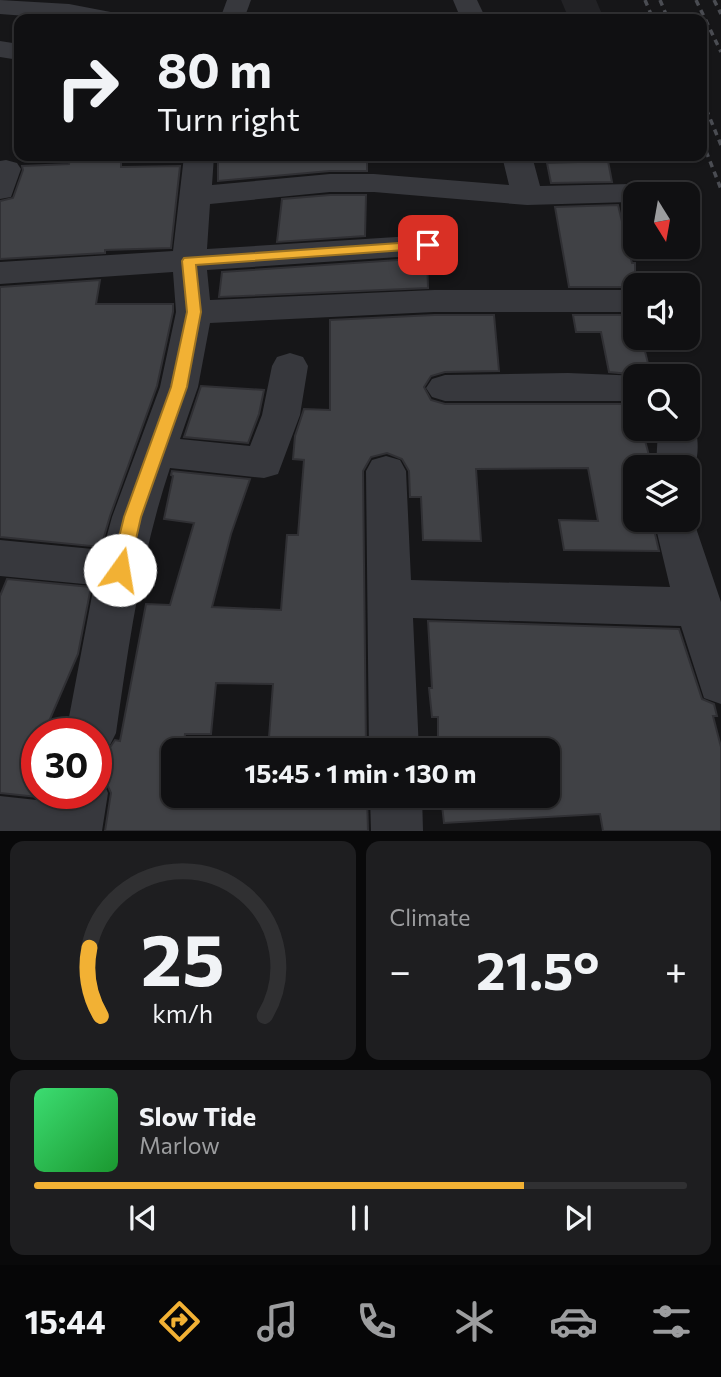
<!DOCTYPE html>
<meta charset="utf-8">
<style>
:root{--surface:#101012;--page:#1e1e20;--text:#f1f3f6;--muted:#9c9d9f;--line:#303032;--accent:#f2b134}
body{margin:0;font-family:Commissioner,sans-serif;background:var(--page);color:var(--text);height:100vh;display:flex;flex-direction:column;font-size:26px;white-space:nowrap}
*{box-sizing:border-box;margin:0}
p{font-size:23px;color:var(--muted)}
.icon{flex:none;width:38px;height:38px;fill:none;stroke:currentColor;stroke-width:2;stroke-linecap:round;stroke-linejoin:round}
.map{position:relative;height:831px;overflow:hidden}
.panel{display:flex;flex-direction:column;gap:10px;padding:10px;background:#09090a;flex:1}
.panel>*{flex:none}
.banner{position:absolute;left:14px;top:14px;width:693px;height:147px;border-radius:14px;box-shadow:0 2px 5px #0004,0 0 0 2px var(--line);background:#101012;color:var(--text);overflow:hidden}
.needle{width:46px;rotate:169deg}
.buttons{position:absolute;left:623px;top:182px;display:grid;gap:14px}
.buttons a{display:grid;place-items:center;width:77px;height:77px;border-radius:14px;background:var(--surface);box-shadow:0 2px 5px #0004,0 0 0 2px var(--line);font-size:35px}
.speed{position:absolute;left:21px;top:718px;display:flex;gap:14px;font-size:35px;font-weight:700;text-align:center}
.speed>*{display:grid;place-content:center;width:91px;height:91px;border-radius:50%;background:var(--surface);box-shadow:0 2px 5px #0004,0 0 0 2px var(--line);line-height:1}
.speed .limit{border:10px solid #d22;background:#fff;color:#111}
.pin{position:absolute;display:grid;place-items:center;width:60px;height:60px;color:#fff;margin:-30px;border-radius:14px;box-shadow:0 4px 10px #0006}
.me{position:absolute;width:77px;margin:-38px;rotate:13deg;stroke-linejoin:round;filter:drop-shadow(0 0 5px #0008)}
.turn{display:flex;align-items:center;gap:24px;height:147px;padding:0 28px;font-size:32px}
.turn .icon{width:91px;height:91px;stroke-width:2.5}
.turn b{display:block;font-size:49px;line-height:60px}
.big{font-size:52px;font-weight:700;line-height:1.1}
.panel .tile{flex:1;display:flex;flex-direction:column;justify-content:center;gap:10px;min-width:0;padding:0 24px;border-radius:14px;background:var(--page)}
.panel .dial{align-items:center;gap:0}
.dial svg{height:182px;overflow:visible;fill:none;stroke:var(--line);stroke-width:7;stroke-linecap:round;text-anchor:middle}
.dial text{fill:var(--text);stroke:none}
.song{display:flex;align-items:center;gap:21px}
.cover{width:84px;height:84px;border-radius:10px;background:linear-gradient(135deg,hsl(140 70% 55%),hsl(130 70% 35%))}
.played{height:7px;border-radius:4px;background:linear-gradient(90deg,var(--accent) 75%,var(--line) 75%)}
.keys{display:flex;justify-content:space-around;direction:ltr}
.heat{display:flex;justify-content:space-between;align-items:center;font-size:38px;direction:ltr}
.panel .tiles{flex:1;display:grid;gap:10px;grid-template-columns:1fr 1fr}
.tile:last-child{grid-column:span 2}
.trip{position:absolute;left:161px;top:738px;width:399px;height:70px;border-radius:14px;background:var(--surface);box-shadow:0 2px 5px #0004,0 0 0 2px var(--line);font-weight:700;line-height:70px;text-align:center}
.dock{display:flex;height:112px;justify-content:space-around;align-items:center;background:#060607;color:var(--muted)}
.dock .icon{width:49px;height:49px}
.dock .active{color:var(--accent)}
.dock b{font-size:32px;color:var(--text)}
.map>svg:first-child{display:block}
.built{fill:#222225}
.building{fill:#404145;stroke:#303034;stroke-width:2}
.lines{fill:none;stroke-linecap:round;stroke-linejoin:round}
.lane{fill:#37383d;fill-rule:evenodd}
.street{fill:#37383d;fill-rule:evenodd}
.rail{stroke:#4a4c52;stroke-width:3.5;stroke-dasharray:6 5;stroke-linecap:butt}
.route{fill:#f2b134;stroke:#9d7322;stroke-width:2}
</style>
<div class="map">
<svg width="721" height="831" viewBox="0 0 721 831">
<rect width="100%" height="100%" fill="#161618"/>
<polygon class="built" points="561,0 596,0 604,19 569,19"/>
<g class="building">
<polygon points="218,156 367,156 367,171 330,171 218,181"/>
<polygon points="70,159 121,159 121,167 180,166 171,248 105,250 105,253 0,259 0,201 13,198 23,170 22,166 69,164"/>
<polygon points="608,161 612,182 551,183 547,163"/>
<polygon points="330,195 366,195 365,236 277,242 282,199"/>
<polygon points="618,205 632,263 635,263 635,287 569,287 555,207"/>
<polygon points="427,258 428,288 219,297 222,272"/>
<polygon points="100,280 96,304 173,304 173,312 157,386 110,516 101,547 0,537 0,287"/>
<polygon points="434,315 494,315 499,371 445,372 431,376 424,387 431,400 445,404 635,404 635,429 642,429 652,467 635,467 635,521 652,521 659,551 564,550 559,520 598,521 588,468 476,469 481,541 423,540 421,497 410,497 409,471 402,459 387,453 371,457 363,471 366,751 268,751 273,684 216,683 211,734 185,734 183,751 173,751 173,796 367,796 368,831 105,831 111,793 103,775 107,752 115,740 120,741 146,604 170,605 194,523 164,519 173,476 171,475 172,471 250,479 231,534 212,607 281,610 287,535 298,535 304,460 293,459 295,436 304,409 330,410 330,320"/>
<polygon points="573,315 635,315 635,343 643,343 651,376 609,372 601,332 576,332"/>
<polygon points="201,386 264,390 259,414 248,443 184,437"/>
<polygon points="7,579 91,587 78,654 44,733 37,733 37,793 49,793 47,798 0,793 0,596"/>
<polygon points="428,621 679,629 702,699 714,704 717,716 713,716 721,747 721,831 603,831 600,814 444,823 441,796 548,796 548,751 438,751 438,717 432,717 429,688 432,688"/>
</g>
<g class="lines">
<polygon class="lane" points="123,156 137,156 138,160 136,163 126,163"/>
<g class="street">
<polygon points="0,0 69,4 121,14 125,19 65,19 0,14"/>
<polygon points="227,0 251,0 244,19 220,19"/>
<polygon points="453,0 477,0 486,19 461,19"/>
<polygon points="0,41 19,44 19,60 0,57"/>
<path d="M184,156H214L212,185L330,174H374L509,185L502,156H532L540,186L631,184L642,186L647,193L635,194V201L631,202L527,205L374,192H330L210,204L207,249L428,235L440,238L444,245L440,252L428,255L207,270L210,300L434,290H635V312H434L210,323L198,387L180,439L250,446L262,415L272,366L277,357L290,353L303,357L308,366L300,415L278,474L264,478L170,468C141,555 129,643 116,733L108,749L96,754V733H66L94,585L0,576V540L103,550L112,517L160,387L176,312L173,272L0,284V262L173,251Z"/>
<polygon points="6,160 17,163 21,169 11,197 0,199 0,161"/>
<polygon points="568,373 641,376 635,376 635,401 445,401 432,397 426,388 432,379 445,375"/>
<path d="M688,418C702,429 700,467 688,479V467H656L658,429H688Z"/>
<polygon points="386,456 400,460 406,471 411,580 670,587 654,520 688,520 688,507 690,508 696,520 696,528 721,602 721,704 704,698 681,626 413,618 419,751 369,751 366,471 372,460"/>
<polygon points="96,774 100,775 108,793 102,831 0,831 0,796 55,802 57,793 96,793"/>
<polygon points="370,796 422,796 423,831 371,831"/>
</g>
<g class="rail">
<polyline points="645,0 653,19"/>
<polyline points="660,0 668,19"/>
<polyline points="696,0 721,52"/>
<polyline points="714,0 721,14"/>
<polyline points="702,99 721,145"/>
<polyline points="702,141 721,189"/>
</g>
</g>
<polygon class="route" points="428,241 435,245 433,248 196,265 201,312 187,387 141,517 129,570 127,575 120,577 114,575 111,570 124,517 171,387 187,312 182,261 184,258"/>
</svg>
<div class="buttons">
<a><svg class="needle" viewBox="-14 -14 28 28"><path d="M0-13l5 13h-10z" fill="#e53935"/><path d="M0 13l5-13h-10z" fill="#9c9d9f"/></svg></a>
<a><svg class="icon" aria-label="sound" viewBox="0 0 24 24"><path d="M4 9h4l5-4v14l-5-4H4zM17 9q2 3 0 6"/></svg></a>
<a><svg class="icon" aria-label="search" viewBox="0 0 24 24"><circle cx="10" cy="10" r="6"/><path d="M15 15l6 6"/></svg></a>
<a><svg class="icon" aria-label="layers" viewBox="0 0 24 24"><path d="M12 4l9 5-9 5-9-5zM3 14l9 5 9-5"/></svg></a>
</div>
<div class="speed"><div class="limit">30</div></div>
<div class="pin" style="left:428px;top:245px;background:#d93025"><svg class="icon" aria-label="arrive" viewBox="0 0 24 24"><path d="M6 21V4h12l-3 4 3 4H6"/></svg></div>
<svg class="me" style="left:120px;top:570px" viewBox="-20 -20 40 40"><circle r="19" fill="#fff"/><path d="M0-13L10 11 0 6-10 11z" fill="#f2b134"/></svg>
<div class="trip">15:45 · 1 min · 130 m</div>
<div class="banner">
<div class="turn"><svg class="icon" aria-label="right" viewBox="0 0 24 24"><path d="M7 20v-9h11M14 6l5 5-5 5"/></svg><div><b>80 m</b>Turn right</div></div>
</div>
</div>
<section class="panel">
<div class="tiles">
<div class="tile dial"><svg viewBox="0 0 100 80">
<path d="M14 69A42 42 0 1 1 86 69"/>
<path d="M14 69A42 42 0 0 1 9 39" stroke="#f2b134"/>
<text x="50" y="56" font-size="32" font-weight="700">25</text>
<text x="50" y="72" font-size="11">km/h</text>
</svg></div>
<div class="tile"><p>Climate</p>
<div class="heat"><a>−</a><b class="big">21.5°</b><a>+</a></div>
</div>
<div class="tile">
<div class="song"><i class="cover"></i><div><b>Slow Tide</b><p>Marlow</p></div></div>
<div class="played"></div>
<div class="keys"><svg class="icon" aria-label="previous" viewBox="0 0 24 24"><path d="M18 5L8 12l10 7zM5 5v14"/></svg><svg class="icon" aria-label="pause" viewBox="0 0 24 24"><path d="M8 5v14M16 5v14"/></svg><svg class="icon" aria-label="next" viewBox="0 0 24 24"><path d="M6 5l10 7-10 7zM19 5v14"/></svg></div>
</div>
</div>
</section>
<nav class="dock">
<b>15:44</b>
<svg class="icon active" aria-label="directions" viewBox="0 0 24 24"><path d="M12 3l9 9-9 9-9-9zM9 14v-3h6M13 9l2 2-2 2"/></svg>
<svg class="icon" aria-label="music" viewBox="0 0 24 24"><path d="M9 18V5l10-2v13"/><circle cx="6" cy="18" r="3"/><circle cx="16" cy="16" r="3"/></svg>
<svg class="icon" aria-label="phone" viewBox="0 0 24 24"><path d="M5 4h4l2 5-3 2q2 4 5 5l2-3 5 2v4C11 20 4 13 5 4z"/></svg>
<svg class="icon" aria-label="climate" viewBox="0 0 24 24"><path d="M12 3v18M4 7l16 10M4 17L20 7"/></svg>
<svg class="icon" aria-label="car" viewBox="0 0 24 24"><path d="M5 17H2v-5l4-1 3-4h7l3 4 3 1v5h-3M9 17h6M6 11h13"/><circle cx="7" cy="17" r="2"/><circle cx="17" cy="17" r="2"/></svg>
<svg class="icon" aria-label="filters" viewBox="0 0 24 24"><path d="M4 7h16M4 17h16"/><circle cx="9" cy="7" r="2"/><circle cx="15" cy="17" r="2"/></svg>
</nav>
